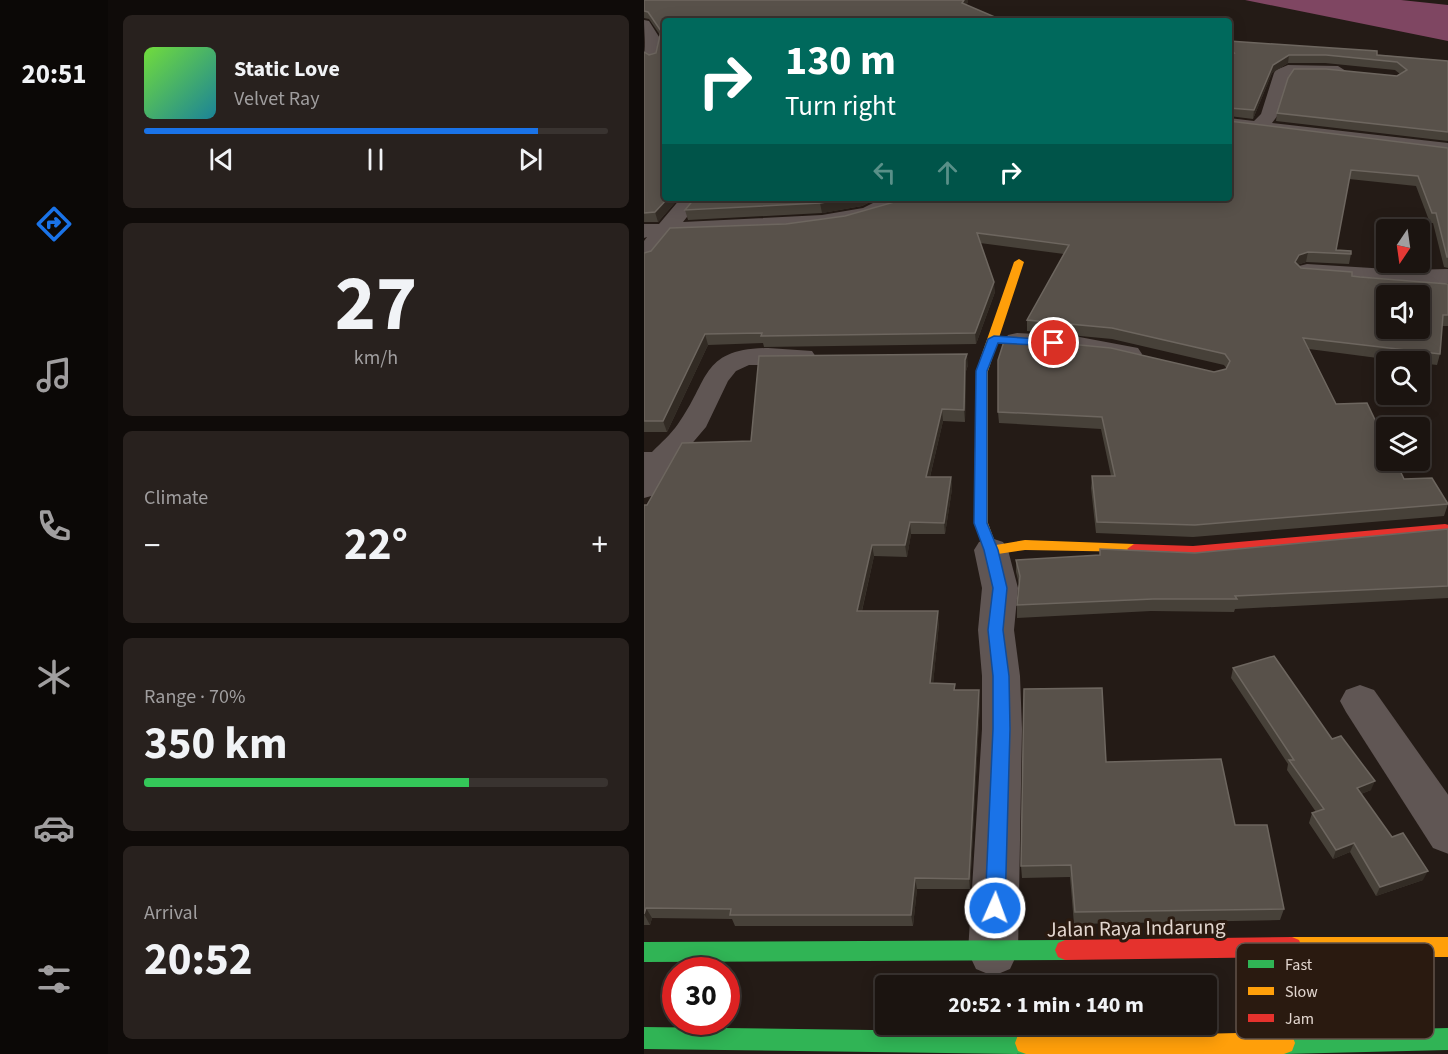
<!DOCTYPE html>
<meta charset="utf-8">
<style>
:root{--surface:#1b1410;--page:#28211e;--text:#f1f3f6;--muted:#a09e9f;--line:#393330;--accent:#1a73e8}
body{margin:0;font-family:"Source Sans 3",sans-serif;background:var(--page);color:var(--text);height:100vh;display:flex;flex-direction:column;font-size:22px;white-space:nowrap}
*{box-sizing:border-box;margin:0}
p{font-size:20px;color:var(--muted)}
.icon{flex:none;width:33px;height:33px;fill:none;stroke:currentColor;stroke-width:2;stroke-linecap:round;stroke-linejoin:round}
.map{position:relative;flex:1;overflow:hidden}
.sheet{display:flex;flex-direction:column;gap:15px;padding:15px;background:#0f0b09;width:536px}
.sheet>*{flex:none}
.top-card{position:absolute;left:18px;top:18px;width:570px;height:183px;border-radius:6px;box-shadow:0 3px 15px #0003,0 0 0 2px var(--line);background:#00695c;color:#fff;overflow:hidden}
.needle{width:39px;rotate:193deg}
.buttons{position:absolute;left:732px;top:219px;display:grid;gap:12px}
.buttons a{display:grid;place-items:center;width:54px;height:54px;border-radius:6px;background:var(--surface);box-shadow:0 3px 15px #0003,0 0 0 2px var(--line);font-size:30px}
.speed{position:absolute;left:18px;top:957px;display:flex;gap:12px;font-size:30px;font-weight:700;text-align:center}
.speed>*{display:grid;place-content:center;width:78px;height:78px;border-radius:50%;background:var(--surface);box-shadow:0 3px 15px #0003,0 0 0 2px var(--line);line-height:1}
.speed .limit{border:9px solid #d22;background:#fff;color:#111}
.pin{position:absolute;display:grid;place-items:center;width:51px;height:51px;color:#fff;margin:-26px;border:3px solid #fff;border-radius:50%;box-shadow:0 2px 6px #0007}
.me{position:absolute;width:66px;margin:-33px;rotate:2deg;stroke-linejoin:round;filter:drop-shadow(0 0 4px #0008)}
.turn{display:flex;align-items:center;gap:21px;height:126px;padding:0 24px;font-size:27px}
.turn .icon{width:78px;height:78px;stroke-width:2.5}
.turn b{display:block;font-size:42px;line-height:51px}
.lanes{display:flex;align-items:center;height:57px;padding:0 24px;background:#0003;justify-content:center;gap:30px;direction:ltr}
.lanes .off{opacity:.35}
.big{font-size:45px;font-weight:700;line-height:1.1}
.sheet .tile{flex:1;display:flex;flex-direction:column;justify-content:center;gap:9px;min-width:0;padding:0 21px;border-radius:9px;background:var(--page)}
.sheet .dial{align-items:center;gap:0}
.dial b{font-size:78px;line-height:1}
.song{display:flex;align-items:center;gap:18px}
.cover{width:72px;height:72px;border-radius:9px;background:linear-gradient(135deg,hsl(100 70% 55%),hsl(190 70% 35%))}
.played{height:6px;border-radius:3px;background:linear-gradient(90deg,var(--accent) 85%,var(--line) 85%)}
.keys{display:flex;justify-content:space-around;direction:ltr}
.heat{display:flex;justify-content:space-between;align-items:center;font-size:33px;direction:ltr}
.charge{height:9px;border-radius:4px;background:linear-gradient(90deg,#34c759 70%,var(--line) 0)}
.trip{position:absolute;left:231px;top:975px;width:342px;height:60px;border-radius:6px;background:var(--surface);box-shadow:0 3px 15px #0003,0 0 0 2px var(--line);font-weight:700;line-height:60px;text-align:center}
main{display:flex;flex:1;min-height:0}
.dock{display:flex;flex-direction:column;width:108px;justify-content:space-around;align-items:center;background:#0b0806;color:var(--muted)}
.dock .icon{width:42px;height:42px}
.dock .selected{color:var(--accent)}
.dock b{font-size:27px;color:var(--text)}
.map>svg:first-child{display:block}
.water{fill:#7f4662}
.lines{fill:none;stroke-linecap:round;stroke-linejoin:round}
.street{fill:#605654;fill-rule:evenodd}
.fast{fill:#30b455;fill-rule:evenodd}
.slow{fill:#ff9f0a;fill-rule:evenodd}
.jam{fill:#e5322d;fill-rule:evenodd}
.wall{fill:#474139}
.shaded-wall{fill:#322b24}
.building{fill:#58514a;stroke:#6d665f;stroke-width:1.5;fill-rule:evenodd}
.route{fill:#1a73e8;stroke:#114b97;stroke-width:1.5}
.labels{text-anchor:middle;stroke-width:6;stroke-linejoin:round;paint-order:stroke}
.near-street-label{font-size:21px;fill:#e3d7d0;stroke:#2a1a10}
.key{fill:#2a1a10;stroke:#62534a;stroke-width:1.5}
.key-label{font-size:16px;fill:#e3d7d0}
</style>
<main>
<nav class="dock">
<b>20:51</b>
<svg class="icon selected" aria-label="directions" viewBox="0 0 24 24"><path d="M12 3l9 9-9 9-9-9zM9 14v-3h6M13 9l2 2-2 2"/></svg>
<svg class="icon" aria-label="music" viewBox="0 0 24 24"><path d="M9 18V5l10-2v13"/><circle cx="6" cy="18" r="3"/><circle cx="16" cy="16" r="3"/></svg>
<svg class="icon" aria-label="phone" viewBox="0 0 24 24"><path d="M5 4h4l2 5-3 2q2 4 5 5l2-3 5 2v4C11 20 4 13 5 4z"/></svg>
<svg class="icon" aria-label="climate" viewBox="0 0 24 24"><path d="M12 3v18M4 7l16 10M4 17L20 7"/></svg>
<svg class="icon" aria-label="car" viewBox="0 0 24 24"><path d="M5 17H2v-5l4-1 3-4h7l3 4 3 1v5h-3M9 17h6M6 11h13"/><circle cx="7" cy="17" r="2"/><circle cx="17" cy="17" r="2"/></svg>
<svg class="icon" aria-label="filters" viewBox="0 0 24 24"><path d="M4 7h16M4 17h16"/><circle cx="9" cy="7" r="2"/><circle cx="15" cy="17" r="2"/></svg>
</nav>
<section class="sheet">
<div class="tile">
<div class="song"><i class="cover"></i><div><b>Static Love</b><p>Velvet Ray</p></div></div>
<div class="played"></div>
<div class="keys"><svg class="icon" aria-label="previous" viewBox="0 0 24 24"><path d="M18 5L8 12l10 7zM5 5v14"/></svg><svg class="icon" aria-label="pause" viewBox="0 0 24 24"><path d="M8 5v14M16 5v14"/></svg><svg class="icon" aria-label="next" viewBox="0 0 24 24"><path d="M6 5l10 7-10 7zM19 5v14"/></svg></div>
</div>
<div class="tile dial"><b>27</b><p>km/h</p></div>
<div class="tile"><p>Climate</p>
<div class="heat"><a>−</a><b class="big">22°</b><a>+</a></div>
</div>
<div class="tile"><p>Range · 70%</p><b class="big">350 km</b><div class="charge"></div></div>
<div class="tile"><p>Arrival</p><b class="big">20:52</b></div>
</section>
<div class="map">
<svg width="805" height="1054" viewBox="0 0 805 1054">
<rect width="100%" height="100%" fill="#241b16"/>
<polygon class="water" points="601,0 757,0 804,5 804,41"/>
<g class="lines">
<g class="street">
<path d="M0,20L5,21L17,40L13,59L8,61L0,56C2,43 0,33 0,20Z"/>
<polygon points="644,65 694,66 702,71 694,76 645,76 634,115 628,123 805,143 805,155 585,128 585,118 610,121 617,114 630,73 632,70"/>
<path d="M37,198H58L39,222L178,215L219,208L239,198H259L254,208C192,236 97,232 28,236L8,260L0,262V241L3,237L0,238V224H15Z"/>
<polygon points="663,264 760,270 805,269 805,283 760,284 655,276 651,271 655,266"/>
<polygon points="373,333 430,336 494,348 498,354 494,360 485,362 430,352 364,347 360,341 364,335"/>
<path d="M124,348L168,351L172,357L168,363L159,365H105L92,371L84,381L62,427L28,467L11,495L0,498V452H8C17,443 27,434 34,424C66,380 56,349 124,348Z"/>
<polygon points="347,538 359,542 364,550 374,588 370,630 376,676 378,729 374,952 366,969 349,976 332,969 324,952 338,729 338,676 334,630 338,588 330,550 335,542"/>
<polygon points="716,685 730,690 805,796 805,854 789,848 702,712 696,701 702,690"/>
</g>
<g class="fast">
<polygon points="421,940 428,943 431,950 428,957 421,960 0,962 0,942"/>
<polygon points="0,1027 382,1032 390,1035 393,1043 390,1051 382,1054 0,1049"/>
<polygon points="805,1028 805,1050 640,1054 632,1051 629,1043 632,1035 640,1032"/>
</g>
<g class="slow">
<polygon points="375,259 380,262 344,371 344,523 352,545 381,540 490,544 497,549 495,552 381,550 347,555 340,550 330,523 332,371 370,262"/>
<polygon points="648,937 805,937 805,957 648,957 641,954 638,947 641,940"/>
<polygon points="382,1032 550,1034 640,1032 648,1035 651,1043 648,1051 640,1054 382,1054 374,1051 371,1043 374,1035"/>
</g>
<g class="jam">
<polygon points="801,524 805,525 805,533 801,534 549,556 490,554 483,549 490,544 549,546"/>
<polygon points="648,937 655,940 658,947 655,954 648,957 421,960 414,957 411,950 414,943 421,940"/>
</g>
</g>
<g class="wall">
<polygon points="0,0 324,0 324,2 322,5 21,21 21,198 35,198 14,222 0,222 0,52 5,55 12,53 16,35 5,19 0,18"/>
<polygon points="585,41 804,61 804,141 632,121 633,113 753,76 756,74 751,70 681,63 644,63 628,73 609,119 585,116"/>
<polygon points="804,148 804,268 800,267 789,223 786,223 772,186 705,179 692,250 707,254 705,264 662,262 653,265 657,268 716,277 804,284 804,326 798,326 796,354 793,365 776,363 776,362 764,362 665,349 692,404 760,479 804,504 800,516 549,537 452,533 447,488 448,476 467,476 457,429 355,423 354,412 372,341 570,372 583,369 580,365 468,339 383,331 383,320 420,254 336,243 351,292 332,344 120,347 119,343 64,345 23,432 0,432 0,253 142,224"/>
<polygon points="234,198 218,206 178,213 44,220 41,210"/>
<polygon points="324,365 322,371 321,422 299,421 286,477 307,477 308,489 301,534 267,534 263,557 230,556 218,611 295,623 289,684 311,690 336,702 326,889 273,889 269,926 91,926 88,919 8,918 6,925 0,925 0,505 3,505 107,441"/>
<polygon points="804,529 804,598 591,609 590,612 507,611 373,618 373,605 375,584 372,572 372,560 456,555 456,549 551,553"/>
<polygon points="589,668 688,739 727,790 717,794 779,880 732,896 706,852 689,859 665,823 668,813 672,812 643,770 644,764 587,678"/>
<polygon points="462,762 591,825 640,909 636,920 430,924 426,877 378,878 377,866"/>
</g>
<g class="shaded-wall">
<polygon points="320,0 324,0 324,2 319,10 318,3"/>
<polygon points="645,55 644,63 628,73 609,119 610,110 629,65"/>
<polygon points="24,198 35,198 14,222 11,212"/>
<polygon points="207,198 234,198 218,206 178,213 176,203"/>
<polygon points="664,252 662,262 653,265 651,262 655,255"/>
<polygon points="350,282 351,292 332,344 331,333"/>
<polygon points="61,334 64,345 23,432 19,421"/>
<polygon points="323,354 324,365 322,371 321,422 320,410 321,360"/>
<polygon points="298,409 299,421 283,489 282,477"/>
<polygon points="307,477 308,489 301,534 300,523"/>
<polygon points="266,522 267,534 263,557 261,545"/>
<polygon points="228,545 230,556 215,623 213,611"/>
<polygon points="294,611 295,623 288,695 286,683"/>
<polygon points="335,690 336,702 326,889 325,879"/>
<polygon points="731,781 727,790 710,797 713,788"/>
<polygon points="710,843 706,852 689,859 692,850"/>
<polygon points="784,871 779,880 732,896 736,887"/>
<polygon points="271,878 273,889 269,926 267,915"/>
<polygon points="2,908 8,918 6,925 0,914"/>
</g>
<g class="building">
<polygon points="0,0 320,0 318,3 360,21 21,21 21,198 24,198 11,212 0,213 0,52 5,55 12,53 17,31 4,12 0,11"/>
<polygon points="585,41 733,51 733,55 804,61 804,132 633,113 644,78 650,69 682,69 753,76 763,70 753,62 682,55 645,55 629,65 610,110 585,108 585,52 590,53 585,45"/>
<path d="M585,121L804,148V257H803L792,213H788L774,176L707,170L692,250L707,251V254L664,252L655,255L651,262L657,268L708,272V276L716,277L804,284V315H799L796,354L659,338L692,404L723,403L742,443V460H751L760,479L788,478L804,504L551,525L453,522L448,476H471L458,417L354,412V360L361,338L371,339L372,341L373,339L467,348L570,372L582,369L586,361L581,354L468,328L383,320L425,245L333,233L350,282L331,333L117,336L118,333L61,334L19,421H0V253L7,251L26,228L142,224L201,216L254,201L255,198H585ZM742,296H776V328H742Z"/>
<polygon points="51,198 207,198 176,203 41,210"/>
<polygon points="323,354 321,360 320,410 298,409 282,477 307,477 300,523 266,522 261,545 228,545 213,611 294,611 286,683 311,684 310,690 335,690 325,879 271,878 267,915 86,915 87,909 2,908 0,914 0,505 3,505 38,443 107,441 115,356"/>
<polygon points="804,529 804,586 591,596 593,599 509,599 373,605 376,576 372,560 456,555 456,549 551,553"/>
<polygon points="630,656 688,739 697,736 731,781 713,788 748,837 759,833 784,871 736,887 710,843 692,850 668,813 680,809 645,760 650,760 589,668"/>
<polygon points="458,688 462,762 577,759 591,825 623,825 640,909 431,912 427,865 377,866 380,689"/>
</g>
<polygon class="route" points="350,336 410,340 415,343 410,346 354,343 343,371 343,523 354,550 363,588 359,630 365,676 366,729 361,908 358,914 351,917 344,914 341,908 349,729 349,676 344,630 349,588 340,550 330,523 332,371 344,339"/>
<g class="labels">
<g class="near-street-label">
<text transform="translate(492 928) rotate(-1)" y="7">Jalan Raya Indarung</text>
</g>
</g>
<rect x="592" y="943" width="198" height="96" rx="9" class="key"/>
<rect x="604" y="960" width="26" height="8" fill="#30b455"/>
<rect x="604" y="987" width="26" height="8" fill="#ff9f0a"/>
<rect x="604" y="1014" width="26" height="8" fill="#e5322d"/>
<g class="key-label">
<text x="641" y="970">Fast</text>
<text x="641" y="997">Slow</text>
<text x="641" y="1024">Jam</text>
</g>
</svg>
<div class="buttons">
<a><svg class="needle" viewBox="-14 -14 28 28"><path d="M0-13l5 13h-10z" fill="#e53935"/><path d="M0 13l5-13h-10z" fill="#a09e9f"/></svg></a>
<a><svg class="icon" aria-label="sound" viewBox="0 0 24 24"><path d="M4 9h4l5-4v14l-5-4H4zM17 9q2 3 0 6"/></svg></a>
<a><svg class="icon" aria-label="search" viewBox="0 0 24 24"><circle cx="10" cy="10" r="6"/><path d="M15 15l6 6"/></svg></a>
<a><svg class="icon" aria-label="layers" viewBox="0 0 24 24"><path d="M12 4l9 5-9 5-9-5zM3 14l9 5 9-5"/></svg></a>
</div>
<div class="speed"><div class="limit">30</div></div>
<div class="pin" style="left:410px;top:343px;background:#d93025"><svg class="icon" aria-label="arrive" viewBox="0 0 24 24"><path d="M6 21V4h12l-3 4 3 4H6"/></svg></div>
<svg class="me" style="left:351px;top:908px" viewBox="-20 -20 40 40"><circle r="17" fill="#1a73e8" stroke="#fff" stroke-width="3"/><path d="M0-11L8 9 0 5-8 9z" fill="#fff"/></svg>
<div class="trip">20:52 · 1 min · 140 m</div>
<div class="top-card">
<div class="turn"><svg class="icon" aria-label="right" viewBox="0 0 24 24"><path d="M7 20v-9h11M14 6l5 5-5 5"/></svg><div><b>130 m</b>Turn right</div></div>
<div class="lanes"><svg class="icon off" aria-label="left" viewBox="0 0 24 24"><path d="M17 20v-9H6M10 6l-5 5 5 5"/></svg><svg class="icon off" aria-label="ahead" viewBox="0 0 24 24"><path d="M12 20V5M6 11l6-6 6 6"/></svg><svg class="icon" aria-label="right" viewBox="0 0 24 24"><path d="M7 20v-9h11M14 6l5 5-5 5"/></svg></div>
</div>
</div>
</main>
